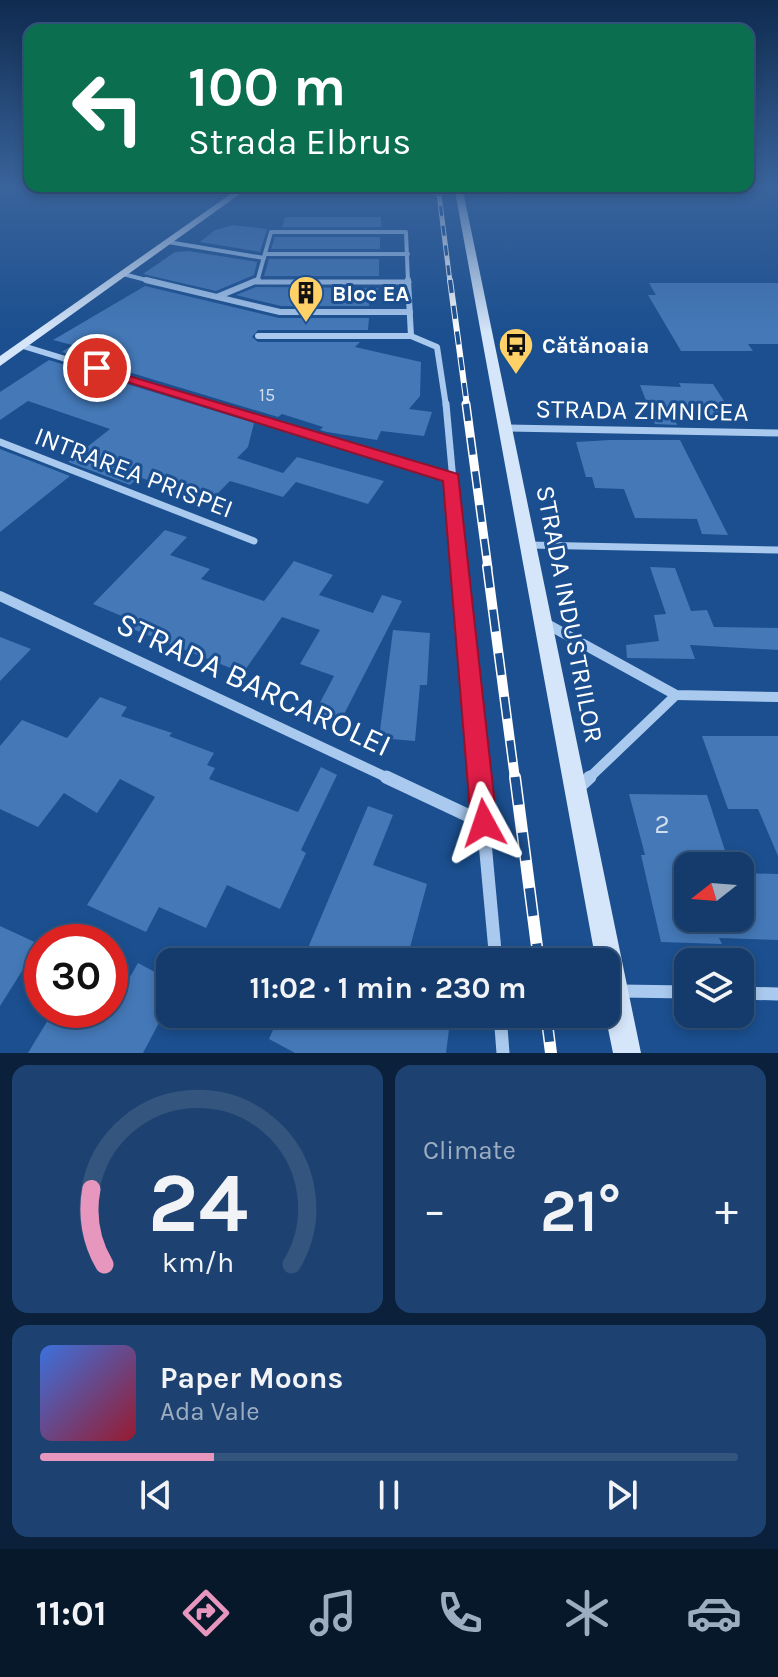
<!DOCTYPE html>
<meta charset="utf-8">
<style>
:root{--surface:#143b6b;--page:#1d4271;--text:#f1f3f6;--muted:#9dadc1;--line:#33557e;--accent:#e797bd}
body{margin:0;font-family:Karla,sans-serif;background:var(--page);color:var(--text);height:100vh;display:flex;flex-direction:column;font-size:30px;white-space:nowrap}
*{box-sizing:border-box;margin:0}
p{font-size:26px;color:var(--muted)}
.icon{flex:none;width:44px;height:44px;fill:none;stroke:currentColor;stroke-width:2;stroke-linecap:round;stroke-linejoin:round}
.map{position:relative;height:1053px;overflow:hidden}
.side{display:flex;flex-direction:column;gap:12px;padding:12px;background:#0b203b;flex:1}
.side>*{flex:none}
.guide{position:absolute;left:24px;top:24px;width:730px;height:168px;border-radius:16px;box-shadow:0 4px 12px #0003,0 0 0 2px var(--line);background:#0b6e4f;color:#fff;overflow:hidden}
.needle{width:52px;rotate:253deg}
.buttons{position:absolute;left:674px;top:852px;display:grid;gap:16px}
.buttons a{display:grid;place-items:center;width:80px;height:80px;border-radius:16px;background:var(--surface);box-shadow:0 4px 12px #0003,0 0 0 2px var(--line);font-size:40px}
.speed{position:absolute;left:24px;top:924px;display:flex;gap:16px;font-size:40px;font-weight:700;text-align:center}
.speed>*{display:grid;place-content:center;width:104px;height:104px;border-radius:50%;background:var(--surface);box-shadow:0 4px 12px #0003,0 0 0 2px var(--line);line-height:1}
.speed .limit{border:12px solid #d22;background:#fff;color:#111}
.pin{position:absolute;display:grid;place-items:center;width:68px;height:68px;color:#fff;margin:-34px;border:4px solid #fff;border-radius:50%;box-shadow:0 2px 8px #0007}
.me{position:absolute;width:88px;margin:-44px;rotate:355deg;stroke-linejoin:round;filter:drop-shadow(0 0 6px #0008)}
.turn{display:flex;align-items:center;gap:28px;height:168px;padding:0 32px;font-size:36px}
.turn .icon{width:104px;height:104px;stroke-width:2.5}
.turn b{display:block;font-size:56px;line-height:68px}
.big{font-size:60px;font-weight:700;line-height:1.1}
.side .widget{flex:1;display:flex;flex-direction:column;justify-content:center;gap:12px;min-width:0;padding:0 28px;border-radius:16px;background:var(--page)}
.side .dial{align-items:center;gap:0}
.dial svg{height:208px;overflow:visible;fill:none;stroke:var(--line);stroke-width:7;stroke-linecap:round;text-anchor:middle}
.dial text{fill:var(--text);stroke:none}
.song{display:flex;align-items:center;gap:24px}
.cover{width:96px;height:96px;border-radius:12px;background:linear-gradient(135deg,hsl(220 70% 55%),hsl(350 70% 35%))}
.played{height:8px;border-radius:4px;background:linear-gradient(90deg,var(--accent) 25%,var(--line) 25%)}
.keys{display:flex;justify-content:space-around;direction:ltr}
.heat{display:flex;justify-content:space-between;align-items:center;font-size:44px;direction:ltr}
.side .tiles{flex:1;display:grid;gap:12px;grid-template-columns:1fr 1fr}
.widget:last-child{grid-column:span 2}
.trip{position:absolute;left:156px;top:948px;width:464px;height:80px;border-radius:16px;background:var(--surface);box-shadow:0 4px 12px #0003,0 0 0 2px var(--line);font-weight:700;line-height:80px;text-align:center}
.tabs{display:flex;height:128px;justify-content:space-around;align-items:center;background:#08182b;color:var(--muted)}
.tabs .icon{width:56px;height:56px}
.tabs .selected{color:var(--accent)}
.tabs b{font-size:36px;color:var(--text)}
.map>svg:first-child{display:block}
.building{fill:#4478b7}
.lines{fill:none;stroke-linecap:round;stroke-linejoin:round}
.pedestrian{stroke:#a9c9ee;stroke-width:5}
.minor-far4{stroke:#a9c9ee;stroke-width:4}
.minor-far3{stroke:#a9c9ee;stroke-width:6}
.minor-far2{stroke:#a9c9ee;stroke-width:7}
.minor-far1{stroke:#a9c9ee;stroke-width:10}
.minor{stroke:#a9c9ee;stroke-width:13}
.secondary{fill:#d6e6fa;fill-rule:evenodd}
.rail-far4-casing{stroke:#fff;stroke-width:5}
.rail-far3-casing{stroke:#fff;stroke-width:6}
.rail-far2-casing{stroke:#fff;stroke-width:9}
.rail-far1-casing{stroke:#fff;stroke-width:10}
.rail-casing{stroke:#fff;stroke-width:12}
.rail-far4{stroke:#1b4f8f;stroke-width:3;stroke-dasharray:10;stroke-linecap:butt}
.rail-far3{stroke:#1b4f8f;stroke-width:4;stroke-dasharray:13;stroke-linecap:butt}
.rail-far2{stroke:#1b4f8f;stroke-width:6;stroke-dasharray:17;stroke-linecap:butt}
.rail-far1{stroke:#1b4f8f;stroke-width:7;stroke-dasharray:22;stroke-linecap:butt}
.rail{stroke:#1b4f8f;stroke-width:9;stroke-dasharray:28;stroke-linecap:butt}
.route{fill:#e11d48;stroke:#92132f;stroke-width:2}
.labels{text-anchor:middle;stroke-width:6;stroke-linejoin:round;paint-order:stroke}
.far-number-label{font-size:18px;fill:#d0dded}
.far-poi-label{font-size:22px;font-weight:bold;fill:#fff;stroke:#1b4f8f;text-anchor:start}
.street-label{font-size:26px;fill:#fff;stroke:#1b4f8f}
.near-number-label{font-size:26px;fill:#d0dded}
.near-street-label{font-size:32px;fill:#fff;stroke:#1b4f8f}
</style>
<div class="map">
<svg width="778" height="1053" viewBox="0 0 778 1053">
<rect width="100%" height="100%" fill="#1b4f8f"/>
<g class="building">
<polygon points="285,217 381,217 381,227 282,227"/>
<polygon points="233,225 267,229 260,252 200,242 215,230"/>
<polygon points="275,237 380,237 380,249 271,249"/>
<polygon points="189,251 257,262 254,275 216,291 143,274 175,252"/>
<polygon points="269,259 379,259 379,276 264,276"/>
<polygon points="649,283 778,283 778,344 748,344 753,351 681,351 648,295 656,295"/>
<polygon points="145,286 279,318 369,318 368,330 258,330 252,337 258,342 360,342 355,347 421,362 420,396 409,409 432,412 424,436 381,431 377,440 327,432 320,430 323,427 282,414 278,417 62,352 72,345 53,340"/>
<polygon points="256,287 378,288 378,299 369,299 369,306 281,306 236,295"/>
<polygon points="49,360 254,423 248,447 237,458 283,473 297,457 384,481 368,504 296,482 283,497 230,481 209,502 139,477 130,485 68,462 110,429 28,401 0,420 0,392"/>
<polygon points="679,383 713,384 733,415 673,415 677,425 655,424 640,385 681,387"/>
<polygon points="610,440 680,440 728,535 702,534 697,519 635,518 624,489 595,488 592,477 586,477 576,442"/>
<polygon points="0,449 70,476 0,532"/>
<polygon points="165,530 187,537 170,555 210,569 201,579 264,601 294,561 333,575 319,595 373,613 382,595 402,601 340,722 315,712 334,676 300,664 320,630 282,617 243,673 125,626 131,620 93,604"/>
<polygon points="650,567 675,568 691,611 707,610 714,627 778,628 778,650 690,645 695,659 627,658 626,645 659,641 654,615 666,614"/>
<polygon points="393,630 430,633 427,685 420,685 415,741 379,738"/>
<polygon points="0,637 31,649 0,681"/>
<polygon points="100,697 127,707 121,716 172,733 169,736 214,753 207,765 215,768 209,779 298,812 321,767 337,775 301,850 306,853 280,909 227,885 206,928 159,907 146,932 87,905 155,797 120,779 97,813 64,793 38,827 0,809 0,746 22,720 67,738"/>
<polygon points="702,736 778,736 778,856 758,809 728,809"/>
<polygon points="629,794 707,795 730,866 688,866 688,918 740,918 740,873 778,874 778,940 719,938 722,944 661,942 641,855 645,855"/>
<polygon points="368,806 393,815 373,865 427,884 406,962 302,962"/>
<polygon points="0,926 39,944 0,1006"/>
<polygon points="138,963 170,980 170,1002 143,1053 28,1053 54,1010 111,1010"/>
<polygon points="280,1014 451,1014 446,1053 295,1053 269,1039"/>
</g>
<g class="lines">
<polyline class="pedestrian" points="257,282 409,282"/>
<g class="minor-far4">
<polyline points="168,242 264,258"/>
<polyline points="265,254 408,254"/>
<polyline points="123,274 154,282"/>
<polyline points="257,282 271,232 406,232 408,282"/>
</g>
<g class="minor-far3">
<polyline points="146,280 280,312 410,312"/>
<polyline points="219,296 258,280"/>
<polyline points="258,336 411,336 408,280"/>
<polyline points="411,336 437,347 446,406"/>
<polyline points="23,346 219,406"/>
</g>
<g class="minor-far2">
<polyline points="212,404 452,477"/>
<polyline points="446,404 461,568"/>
<polyline points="505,428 778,433"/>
<polyline points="0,442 254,541"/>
<polyline points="528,545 778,550"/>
</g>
<g class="minor-far1">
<polyline points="460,566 480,779"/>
<polyline points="0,596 390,779"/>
<polyline points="545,623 676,695 778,697"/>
<polyline points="588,779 676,695"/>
</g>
<g class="minor">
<polyline points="386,777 484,823"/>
<polyline points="479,777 496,962"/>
<polyline points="578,788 590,777"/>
<polyline points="621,991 688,992"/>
<polyline points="740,993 778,994"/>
<polyline points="500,1014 503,1053"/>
</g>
<g class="secondary">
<polygon points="242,186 251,186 0,366 0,356"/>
<polygon points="454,186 462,186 641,1053 613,1053 605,1014 606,962 596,962"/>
</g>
<defs>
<polyline id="rail-far4" points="438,186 450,282"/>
<polyline id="rail-far3" points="450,280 467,406"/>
<polyline id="rail-far2" points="466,404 488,568"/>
<polyline id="rail-far1" points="487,566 515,779"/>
<g id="rail">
<polyline points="515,777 539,962"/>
<polyline points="546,1014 551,1053"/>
</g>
</defs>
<use href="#rail-far4" class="rail-far4-casing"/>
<use href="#rail-far3" class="rail-far3-casing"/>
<use href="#rail-far2" class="rail-far2-casing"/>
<use href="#rail-far1" class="rail-far1-casing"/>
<use href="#rail" class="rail-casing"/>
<use href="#rail-far4" class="rail-far4"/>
<use href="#rail-far3" class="rail-far3"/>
<use href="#rail-far2" class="rail-far2"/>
<use href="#rail-far1" class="rail-far1"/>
<use href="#rail" class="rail"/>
</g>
<linearGradient id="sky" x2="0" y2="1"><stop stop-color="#0f2b4f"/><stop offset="0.56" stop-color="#39639b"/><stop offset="1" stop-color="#39639b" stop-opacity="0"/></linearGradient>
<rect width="778" height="333" fill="url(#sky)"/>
<polygon class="route" points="92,365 458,474 497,823 494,833 484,836 475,833 471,823 443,481 92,371"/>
<defs>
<symbol id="building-pin" viewBox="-11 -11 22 30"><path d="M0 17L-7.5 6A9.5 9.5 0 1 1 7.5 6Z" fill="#ffd166" stroke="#1b4f8f"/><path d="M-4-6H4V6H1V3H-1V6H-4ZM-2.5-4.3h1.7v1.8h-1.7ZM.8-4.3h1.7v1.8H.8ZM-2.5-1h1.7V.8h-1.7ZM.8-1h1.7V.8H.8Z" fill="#111"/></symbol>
<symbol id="bus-pin" viewBox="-11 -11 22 30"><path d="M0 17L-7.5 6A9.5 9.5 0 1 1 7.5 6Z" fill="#ffd166" stroke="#1b4f8f"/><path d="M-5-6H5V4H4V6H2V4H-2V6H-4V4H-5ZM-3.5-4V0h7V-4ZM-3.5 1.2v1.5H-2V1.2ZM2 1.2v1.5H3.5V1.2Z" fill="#111"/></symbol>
</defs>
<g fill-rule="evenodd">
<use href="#building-pin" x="286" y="273" width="40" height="54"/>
<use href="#bus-pin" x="496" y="325" width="40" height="54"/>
</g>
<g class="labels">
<g class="far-number-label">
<text x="267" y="401">15</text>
</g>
<g class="far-poi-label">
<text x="332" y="301">Bloc EA</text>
<text x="542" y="353">Cătănoaia</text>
</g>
<g class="street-label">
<text transform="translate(642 410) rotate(1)" y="9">STRADA ZIMNICEA</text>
<text transform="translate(134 472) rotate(21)" y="9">INTRAREA PRISPEI</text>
<text transform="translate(570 614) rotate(79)" y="9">STRADA INDUSTRIILOR</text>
</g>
<g class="near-number-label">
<text x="662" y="833">2</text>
</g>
<g class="near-street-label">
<text transform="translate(254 684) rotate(25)" y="11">STRADA BARCAROLEI</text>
</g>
</g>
</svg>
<div class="buttons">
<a><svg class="needle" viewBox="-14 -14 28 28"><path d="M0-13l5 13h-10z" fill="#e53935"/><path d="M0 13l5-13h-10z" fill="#9dadc1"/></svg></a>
<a><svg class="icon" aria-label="layers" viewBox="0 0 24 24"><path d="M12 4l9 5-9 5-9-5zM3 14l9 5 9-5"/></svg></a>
</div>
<div class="speed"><div class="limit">30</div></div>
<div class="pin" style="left:97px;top:368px;background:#d93025"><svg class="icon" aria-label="arrive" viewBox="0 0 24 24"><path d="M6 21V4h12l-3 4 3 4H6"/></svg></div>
<svg class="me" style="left:484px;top:823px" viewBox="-20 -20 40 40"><path d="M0-17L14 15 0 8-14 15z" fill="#e11d48" stroke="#fff" stroke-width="4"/></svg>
<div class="trip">11:02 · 1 min · 230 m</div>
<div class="guide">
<div class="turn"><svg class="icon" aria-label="left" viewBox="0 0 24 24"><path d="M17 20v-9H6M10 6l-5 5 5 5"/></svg><div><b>100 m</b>Strada Elbrus</div></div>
</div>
</div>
<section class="side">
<div class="tiles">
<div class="widget dial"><svg viewBox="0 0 100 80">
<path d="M14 69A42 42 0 1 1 86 69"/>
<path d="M14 69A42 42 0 0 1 9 40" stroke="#e797bd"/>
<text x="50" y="56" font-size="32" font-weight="700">24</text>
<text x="50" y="72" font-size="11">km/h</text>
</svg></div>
<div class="widget"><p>Climate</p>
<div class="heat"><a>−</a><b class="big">21°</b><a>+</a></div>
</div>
<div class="widget">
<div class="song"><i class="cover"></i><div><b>Paper Moons</b><p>Ada Vale</p></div></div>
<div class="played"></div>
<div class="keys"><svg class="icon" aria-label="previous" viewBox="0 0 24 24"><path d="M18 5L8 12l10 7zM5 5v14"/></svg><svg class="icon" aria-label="pause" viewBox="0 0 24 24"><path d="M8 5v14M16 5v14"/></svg><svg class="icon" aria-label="next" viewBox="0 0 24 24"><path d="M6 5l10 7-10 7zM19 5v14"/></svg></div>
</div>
</div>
</section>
<nav class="tabs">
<b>11:01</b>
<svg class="icon selected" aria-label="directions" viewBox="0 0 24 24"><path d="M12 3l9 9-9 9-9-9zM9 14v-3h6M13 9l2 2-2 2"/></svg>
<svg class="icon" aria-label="music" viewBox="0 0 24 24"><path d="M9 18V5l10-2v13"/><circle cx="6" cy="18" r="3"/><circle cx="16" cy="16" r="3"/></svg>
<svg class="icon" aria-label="phone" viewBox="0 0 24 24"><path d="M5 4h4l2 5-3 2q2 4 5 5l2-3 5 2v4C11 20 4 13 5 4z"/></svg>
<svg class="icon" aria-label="climate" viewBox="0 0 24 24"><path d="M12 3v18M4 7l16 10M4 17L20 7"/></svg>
<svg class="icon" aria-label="car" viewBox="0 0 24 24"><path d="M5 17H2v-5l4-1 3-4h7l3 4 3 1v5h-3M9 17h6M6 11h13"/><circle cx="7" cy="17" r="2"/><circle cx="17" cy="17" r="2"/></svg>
</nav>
